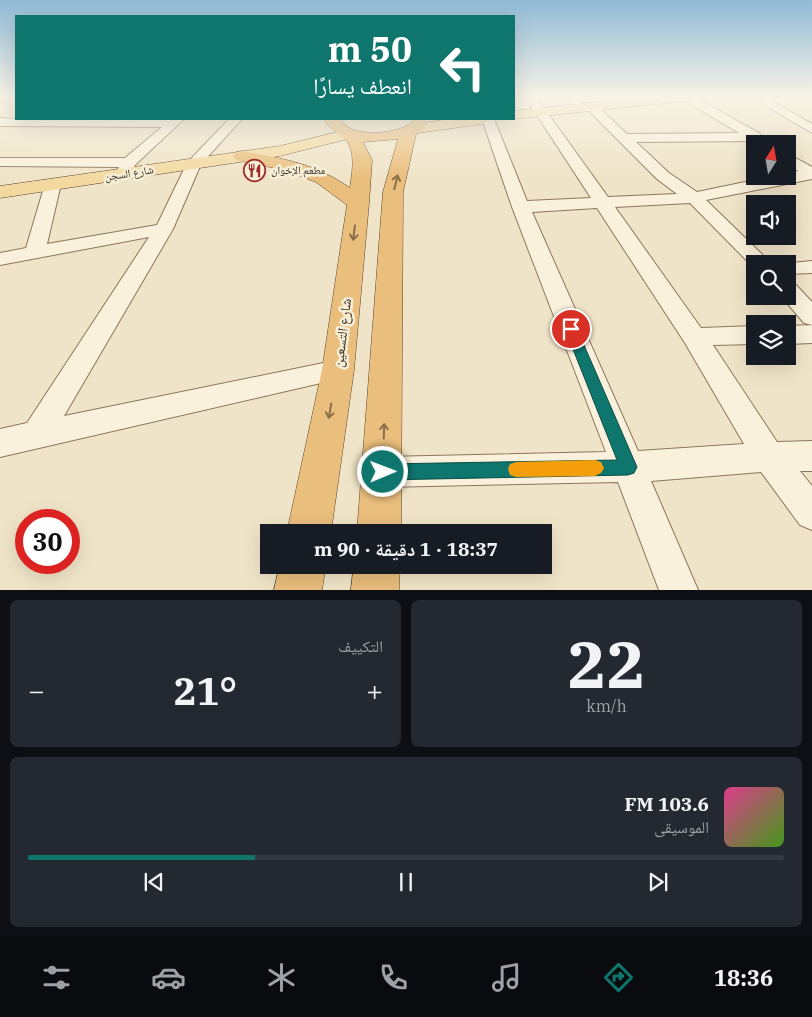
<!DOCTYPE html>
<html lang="ar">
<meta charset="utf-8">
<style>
:root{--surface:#171b24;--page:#242831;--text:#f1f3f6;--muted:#9ea1a6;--line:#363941;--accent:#0f766e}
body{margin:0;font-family:"IBM Plex Serif","Noto Naskh Arabic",serif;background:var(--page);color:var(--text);direction:rtl;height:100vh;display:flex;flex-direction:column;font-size:19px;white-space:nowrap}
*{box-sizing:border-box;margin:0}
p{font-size:16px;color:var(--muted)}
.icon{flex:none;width:28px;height:28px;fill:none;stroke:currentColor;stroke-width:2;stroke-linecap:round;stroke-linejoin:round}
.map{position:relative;height:590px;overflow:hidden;direction:ltr}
.side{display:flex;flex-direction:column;gap:10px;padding:10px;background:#0d0f14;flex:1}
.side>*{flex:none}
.hud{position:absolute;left:15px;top:15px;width:500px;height:105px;border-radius:0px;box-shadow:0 5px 20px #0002;direction:rtl;background:#0f766e;color:#fff;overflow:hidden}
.needle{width:32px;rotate:11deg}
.buttons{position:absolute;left:746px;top:135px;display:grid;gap:10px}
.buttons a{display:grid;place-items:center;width:50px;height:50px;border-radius:0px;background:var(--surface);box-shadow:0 5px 20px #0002;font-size:25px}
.speed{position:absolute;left:15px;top:509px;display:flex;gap:10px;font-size:25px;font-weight:700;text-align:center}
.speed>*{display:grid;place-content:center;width:65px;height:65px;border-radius:50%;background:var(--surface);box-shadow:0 5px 20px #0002;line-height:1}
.speed .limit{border:8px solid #d22;background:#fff;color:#111}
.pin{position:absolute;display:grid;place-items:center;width:42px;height:42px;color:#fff;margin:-21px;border:2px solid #fff;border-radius:50%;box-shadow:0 1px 5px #0007}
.me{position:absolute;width:55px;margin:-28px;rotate:89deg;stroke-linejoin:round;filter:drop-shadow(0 0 4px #0008)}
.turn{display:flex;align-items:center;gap:18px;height:105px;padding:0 20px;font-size:22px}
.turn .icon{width:65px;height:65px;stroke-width:2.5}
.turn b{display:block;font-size:35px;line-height:42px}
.big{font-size:38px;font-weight:800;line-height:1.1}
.side .widget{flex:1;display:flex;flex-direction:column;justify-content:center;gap:8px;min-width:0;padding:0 18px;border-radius:8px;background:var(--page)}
.side .dial{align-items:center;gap:0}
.dial b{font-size:65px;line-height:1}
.song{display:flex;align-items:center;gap:15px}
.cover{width:60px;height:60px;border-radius:8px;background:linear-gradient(135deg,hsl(330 70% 55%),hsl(100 70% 35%))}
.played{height:5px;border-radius:2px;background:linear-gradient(90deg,var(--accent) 30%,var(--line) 30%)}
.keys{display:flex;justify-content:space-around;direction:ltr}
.heat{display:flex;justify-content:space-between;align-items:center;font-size:28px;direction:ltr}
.side .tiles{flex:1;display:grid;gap:10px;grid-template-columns:1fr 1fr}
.widget:last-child{grid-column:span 2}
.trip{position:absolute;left:260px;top:524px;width:292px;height:50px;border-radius:0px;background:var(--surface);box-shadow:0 5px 20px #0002;font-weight:800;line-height:50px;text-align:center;direction:rtl}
.dock{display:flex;height:80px;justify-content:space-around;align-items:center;background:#090b0e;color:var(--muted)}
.dock .icon{width:35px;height:35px}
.dock .active{color:var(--accent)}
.dock b{font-size:22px;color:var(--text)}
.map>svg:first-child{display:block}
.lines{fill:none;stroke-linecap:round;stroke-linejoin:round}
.minor-casing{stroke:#8d765c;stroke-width:2}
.primary-casing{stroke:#5b4430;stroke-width:1}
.trunk-casing{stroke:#5b4430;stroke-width:1}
.minor{fill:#faf1dc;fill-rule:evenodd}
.primary{fill:#f3d9a0;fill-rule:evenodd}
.trunk{fill:#eabe7c;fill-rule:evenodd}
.oneway{stroke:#8b6f49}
.route{fill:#0f766e;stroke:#0a4d48}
.slow{fill:#f59e0b}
.labels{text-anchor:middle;stroke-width:5;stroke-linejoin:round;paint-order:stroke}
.far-poi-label{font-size:11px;fill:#3d2e20;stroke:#f7eed8;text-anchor:start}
.far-street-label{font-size:11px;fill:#3d2e20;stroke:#f7eed8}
.street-label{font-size:14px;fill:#3d2e20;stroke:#f7eed8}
</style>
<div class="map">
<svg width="812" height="590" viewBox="0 0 812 590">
<rect width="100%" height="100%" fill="#f0e4c8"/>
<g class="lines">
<defs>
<g id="minor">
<polygon points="566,96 578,96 583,102 577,105 573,104"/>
<path d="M681,96H693L759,133L762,137L755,141L636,142L669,173L697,192L774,176H788V173L798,171L788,164V154L812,167V179L706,200L772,264H755V269L690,203L615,207L701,328L755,326V344L713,345L777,442L812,441V471H800L812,486V530L800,525L761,472L651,481L698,590H659L618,482L383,487L371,483L367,472L371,461L383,457L606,452L512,207L482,119H494L527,201L591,198L531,106L537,102L541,104L608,197L677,194L657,179L585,107L591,103L595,104L627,134L739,133L682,99ZM597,208L685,343L744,444L638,451L532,212Z"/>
<polygon points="749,96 763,96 812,124 812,133"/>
<polygon points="0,118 16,119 184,119 135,165 129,177 117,177 115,174 119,167 0,166 0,158 125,158 162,127 0,126"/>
<polygon points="229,119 242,119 201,164 173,229 64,416 338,360 347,363 351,370 347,377 0,457 0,429 27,423 149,237 0,265 0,253 26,248 45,184 47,181 59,181 61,184 47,244 157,225 187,163"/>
<polygon points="812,261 812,273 788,274 788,264 780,264"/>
<polygon points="788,283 796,285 812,302 812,343 788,344 788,326 812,325 804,323 781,296 788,296"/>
</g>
<g id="primary">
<polygon points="656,96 704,96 697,100 514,119 511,119 514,119 514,111"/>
<polygon points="450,119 490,119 487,122 482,124 417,133 411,131 409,128 411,125"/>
<polygon points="350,129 356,131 358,134 356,137 280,156 0,198 0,186 280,146"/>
</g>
<g id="trunk">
<path d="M327,119H341C347,139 403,135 414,120H424L427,123L423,131L416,134L403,192L401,532H357L383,192L398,139L363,142L372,160L369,203L354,370L331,532H287L322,370L347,205L316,182L284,170L236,160L233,156L236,152L242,151C284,159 314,163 350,188C352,172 357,149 343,137C336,132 331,129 325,121Z"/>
<polygon points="280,565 326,565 322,590 274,590"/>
<polygon points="354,565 400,565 399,590 351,590"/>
</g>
</defs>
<use href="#minor" class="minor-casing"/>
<use href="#primary" class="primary-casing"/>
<use href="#trunk" class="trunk-casing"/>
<use href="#minor" class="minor"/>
<use href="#primary" class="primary"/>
<use href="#trunk" class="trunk"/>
</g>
<defs><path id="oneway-shaft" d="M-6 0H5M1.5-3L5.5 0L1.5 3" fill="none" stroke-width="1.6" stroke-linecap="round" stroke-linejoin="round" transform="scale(1.25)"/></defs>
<g class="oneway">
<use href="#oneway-shaft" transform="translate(396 182) rotate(-77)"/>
<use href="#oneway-shaft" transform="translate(354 233) rotate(97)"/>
<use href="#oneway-shaft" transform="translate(330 411) rotate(100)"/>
<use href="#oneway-shaft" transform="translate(384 431) rotate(-88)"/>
</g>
<linearGradient id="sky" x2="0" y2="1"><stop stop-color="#8fbad6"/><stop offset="0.54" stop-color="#f8f3e6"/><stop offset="1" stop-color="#f8f3e6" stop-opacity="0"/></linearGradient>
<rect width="812" height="179" fill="url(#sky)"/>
<polygon class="route" points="571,324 577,329 637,467 634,473 628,475 383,480 377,478 375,472 377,467 383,464 617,460 565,329"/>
<polygon class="slow" points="595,460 601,462 604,468 601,473 595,476 516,477 510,475 508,469 510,464 516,462"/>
<defs>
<symbol id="restaurant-ring" viewBox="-11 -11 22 22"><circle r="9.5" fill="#f7eed8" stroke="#9e2a2b" stroke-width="1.5"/><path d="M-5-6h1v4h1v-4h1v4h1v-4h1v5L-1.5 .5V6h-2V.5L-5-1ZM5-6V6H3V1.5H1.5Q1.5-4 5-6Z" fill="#9e2a2b"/></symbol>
</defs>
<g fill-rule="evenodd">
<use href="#restaurant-ring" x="242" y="158" width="25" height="25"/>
</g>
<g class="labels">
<g class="far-poi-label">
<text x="271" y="174">مطعم الإخوان</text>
</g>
<g class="far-street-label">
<text transform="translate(129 173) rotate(-9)" y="4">شارع السجن</text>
</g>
<g class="street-label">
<text transform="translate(342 333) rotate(-83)" y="5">شارع التسعين</text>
</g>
</g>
</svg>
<div class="buttons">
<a><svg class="needle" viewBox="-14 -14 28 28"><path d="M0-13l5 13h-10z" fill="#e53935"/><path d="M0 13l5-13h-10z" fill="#9ea1a6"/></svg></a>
<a><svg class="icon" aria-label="sound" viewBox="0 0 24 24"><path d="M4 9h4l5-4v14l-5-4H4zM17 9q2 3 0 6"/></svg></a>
<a><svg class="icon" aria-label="search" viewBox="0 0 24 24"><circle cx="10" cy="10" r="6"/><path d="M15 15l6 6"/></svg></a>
<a><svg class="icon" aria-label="layers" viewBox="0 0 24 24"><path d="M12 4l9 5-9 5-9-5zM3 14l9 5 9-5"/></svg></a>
</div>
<div class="speed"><div class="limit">30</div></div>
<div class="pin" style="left:571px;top:329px;background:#d93025"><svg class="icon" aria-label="arrive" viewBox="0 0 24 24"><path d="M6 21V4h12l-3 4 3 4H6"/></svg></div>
<svg class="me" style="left:383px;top:472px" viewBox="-20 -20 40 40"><circle r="17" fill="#0f766e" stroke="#fff" stroke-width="3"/><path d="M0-11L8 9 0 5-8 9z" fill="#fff"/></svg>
<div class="trip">18:37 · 1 دقيقة · 90 m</div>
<div class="hud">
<div class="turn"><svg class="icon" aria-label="left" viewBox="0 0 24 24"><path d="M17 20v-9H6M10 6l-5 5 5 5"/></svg><div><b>50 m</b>انعطف يسارًا</div></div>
</div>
</div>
<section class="side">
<div class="tiles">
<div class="widget dial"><b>22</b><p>km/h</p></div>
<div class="widget"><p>التكييف</p>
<div class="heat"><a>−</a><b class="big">21°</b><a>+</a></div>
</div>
<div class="widget">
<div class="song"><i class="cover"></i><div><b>103.6 FM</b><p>الموسيقى</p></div></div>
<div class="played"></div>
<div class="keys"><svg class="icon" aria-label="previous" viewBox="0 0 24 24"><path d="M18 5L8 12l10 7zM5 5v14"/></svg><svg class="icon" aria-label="pause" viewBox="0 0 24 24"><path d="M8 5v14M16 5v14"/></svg><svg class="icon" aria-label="next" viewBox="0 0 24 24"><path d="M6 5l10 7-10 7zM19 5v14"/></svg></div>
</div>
</div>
</section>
<nav class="dock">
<b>18:36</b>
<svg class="icon active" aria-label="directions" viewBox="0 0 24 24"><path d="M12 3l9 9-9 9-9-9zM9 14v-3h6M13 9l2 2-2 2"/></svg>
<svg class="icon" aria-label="music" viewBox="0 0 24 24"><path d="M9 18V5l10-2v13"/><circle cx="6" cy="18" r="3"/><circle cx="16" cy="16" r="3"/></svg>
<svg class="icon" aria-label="phone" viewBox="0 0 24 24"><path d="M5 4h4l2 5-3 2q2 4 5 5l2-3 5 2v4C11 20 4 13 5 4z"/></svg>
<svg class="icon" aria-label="climate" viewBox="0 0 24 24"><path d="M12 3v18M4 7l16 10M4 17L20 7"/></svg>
<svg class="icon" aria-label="car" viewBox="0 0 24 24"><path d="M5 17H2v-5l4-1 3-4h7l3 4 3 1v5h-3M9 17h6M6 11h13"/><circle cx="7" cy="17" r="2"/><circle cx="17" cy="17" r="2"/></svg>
<svg class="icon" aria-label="filters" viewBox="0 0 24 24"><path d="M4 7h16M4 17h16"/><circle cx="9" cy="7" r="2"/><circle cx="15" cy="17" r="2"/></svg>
</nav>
